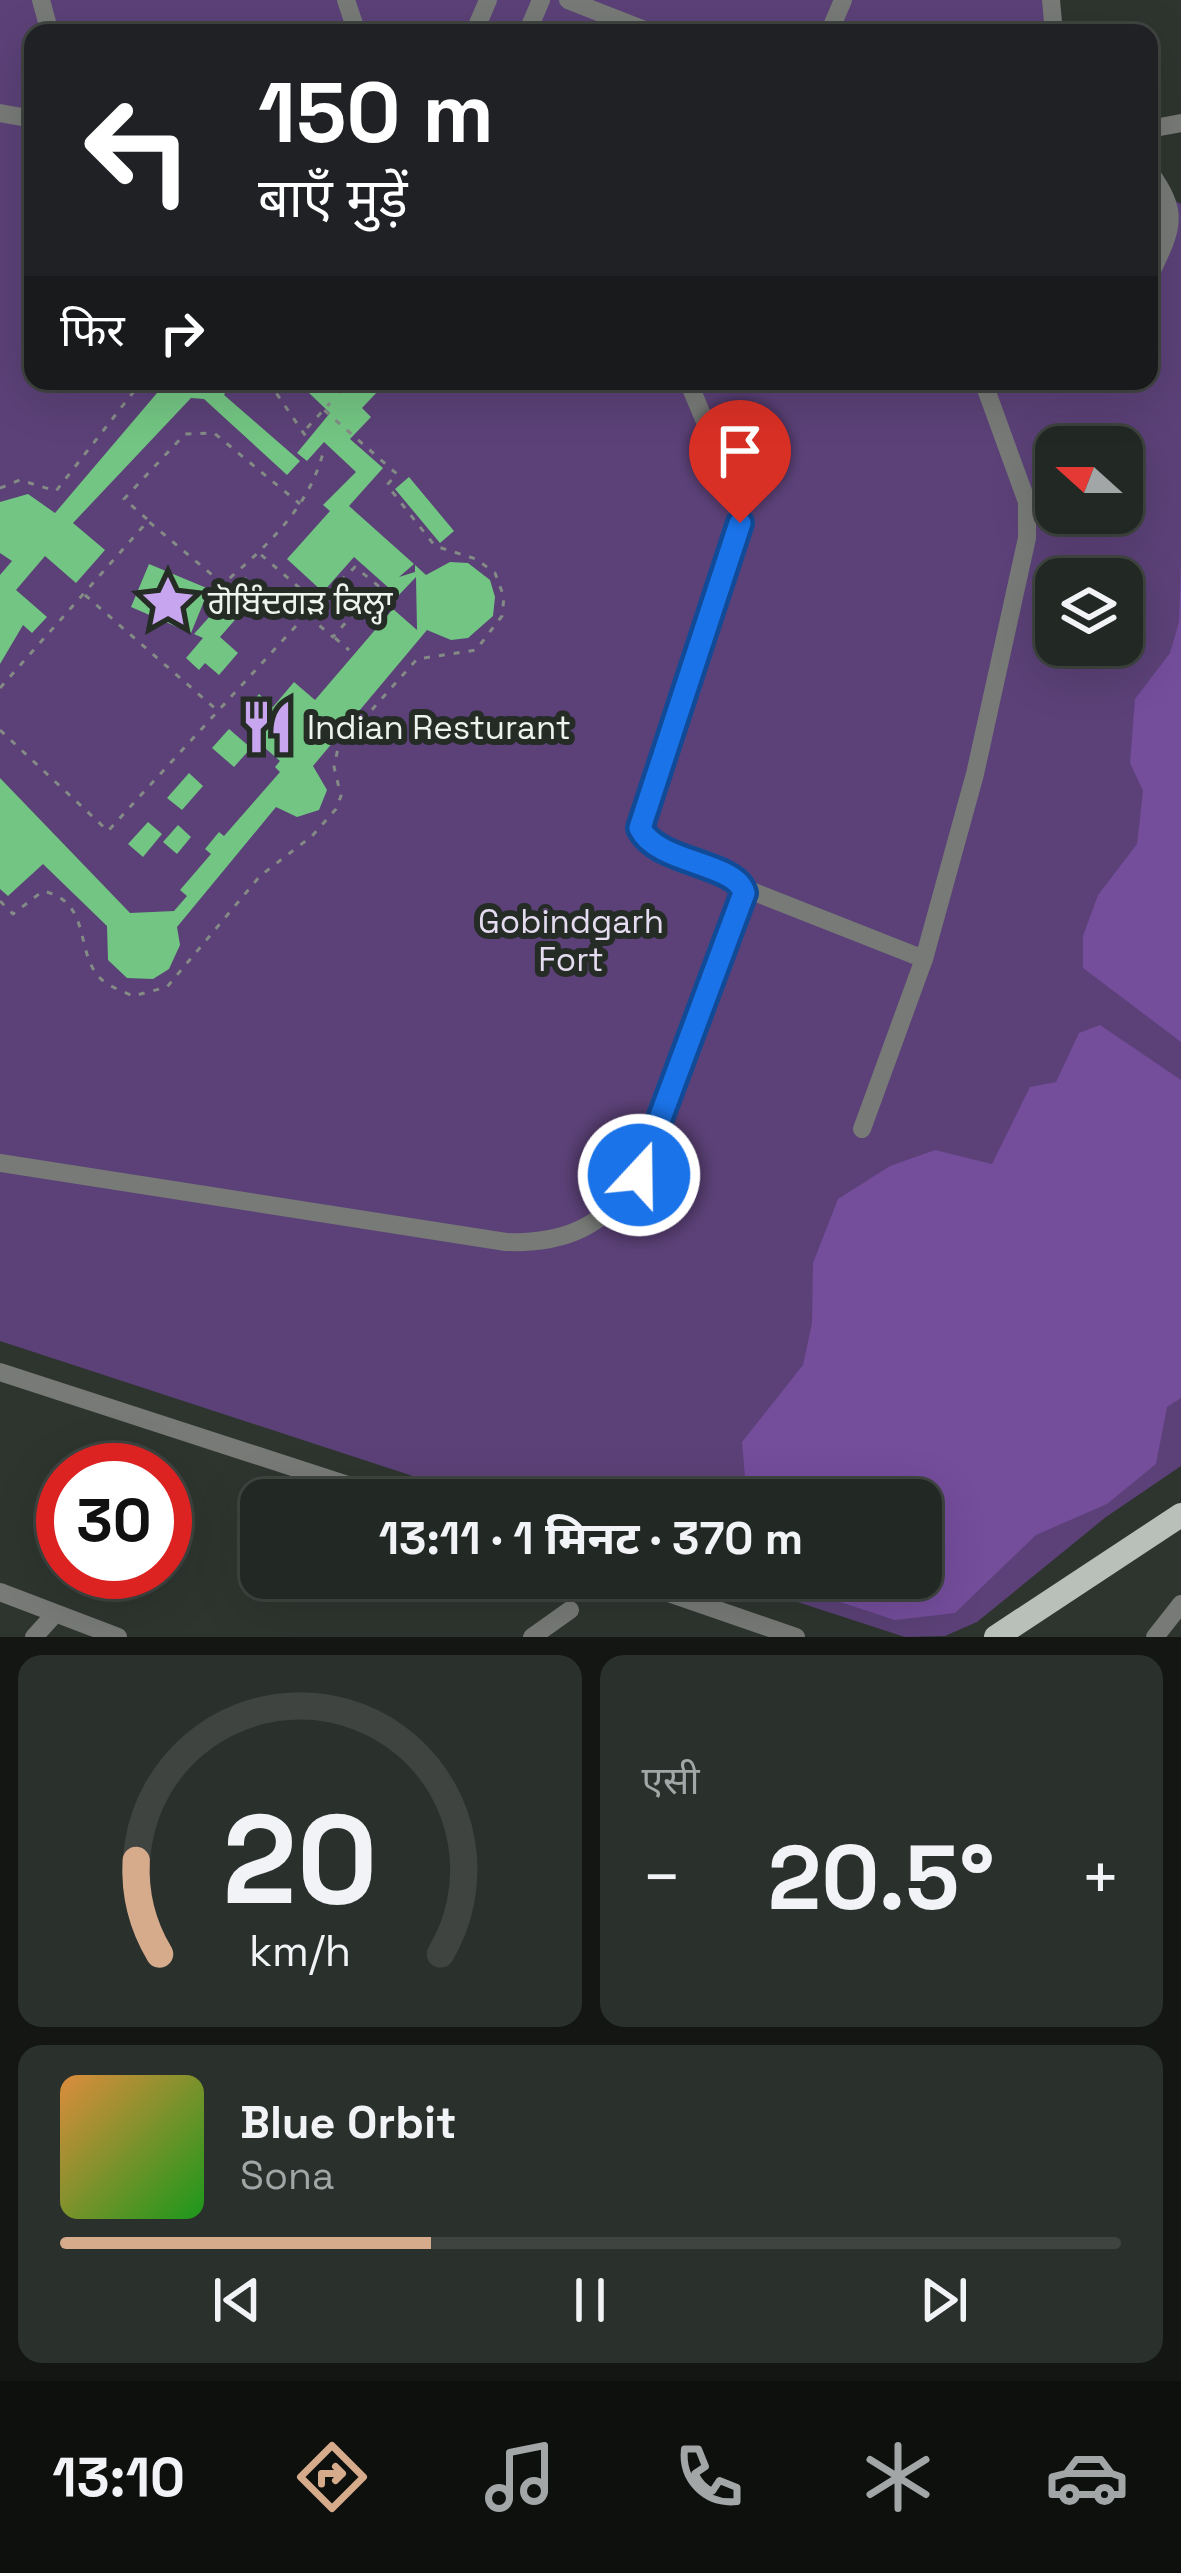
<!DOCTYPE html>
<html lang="hi">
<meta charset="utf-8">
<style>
:root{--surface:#222823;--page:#2a302b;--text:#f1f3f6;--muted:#a2a6a6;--line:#3f4441;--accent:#d6ab8b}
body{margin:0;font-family:"Space Grotesk","Noto Sans Devanagari","Noto Sans Gurmukhi",sans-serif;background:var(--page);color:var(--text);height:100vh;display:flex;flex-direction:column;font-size:45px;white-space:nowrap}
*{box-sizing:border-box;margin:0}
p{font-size:39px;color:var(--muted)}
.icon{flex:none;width:66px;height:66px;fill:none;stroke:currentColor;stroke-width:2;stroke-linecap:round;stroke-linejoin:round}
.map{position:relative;height:1637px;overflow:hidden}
.panel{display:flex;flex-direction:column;gap:18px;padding:18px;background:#131613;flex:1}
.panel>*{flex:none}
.hud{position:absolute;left:24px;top:24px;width:1134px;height:366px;border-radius:24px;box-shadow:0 12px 48px #0002,0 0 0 3px var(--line);background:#202124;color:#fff;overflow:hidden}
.needle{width:78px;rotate:291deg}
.controls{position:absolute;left:1035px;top:426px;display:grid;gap:24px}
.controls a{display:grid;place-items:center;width:108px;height:108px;border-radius:24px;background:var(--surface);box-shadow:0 12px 48px #0002,0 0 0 3px var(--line);font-size:60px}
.speed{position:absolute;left:36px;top:1443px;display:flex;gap:24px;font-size:60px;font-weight:700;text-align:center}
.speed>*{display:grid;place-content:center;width:156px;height:156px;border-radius:50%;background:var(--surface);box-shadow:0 12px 48px #0002,0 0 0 3px var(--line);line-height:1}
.speed .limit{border:18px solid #d22;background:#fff;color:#111}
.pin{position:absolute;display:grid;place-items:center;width:102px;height:102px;color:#fff;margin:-123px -51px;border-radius:50% 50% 50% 0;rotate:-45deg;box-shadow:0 0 12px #0007}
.pin .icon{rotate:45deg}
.me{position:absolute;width:132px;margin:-66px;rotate:21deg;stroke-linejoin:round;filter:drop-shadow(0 0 9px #0008)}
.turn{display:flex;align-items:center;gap:42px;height:252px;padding:0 36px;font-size:54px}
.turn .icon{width:156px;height:156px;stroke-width:2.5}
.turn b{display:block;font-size:84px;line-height:102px}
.then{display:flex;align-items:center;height:114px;padding:0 36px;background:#0003;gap:24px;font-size:45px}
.big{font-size:90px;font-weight:700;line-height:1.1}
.panel .widget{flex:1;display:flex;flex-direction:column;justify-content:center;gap:18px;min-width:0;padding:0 42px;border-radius:24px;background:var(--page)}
.panel .dial{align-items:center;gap:0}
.dial svg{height:312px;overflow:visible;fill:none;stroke:var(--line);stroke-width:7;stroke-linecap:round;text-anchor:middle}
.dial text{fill:var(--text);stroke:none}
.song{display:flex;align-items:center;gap:36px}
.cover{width:144px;height:144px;border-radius:18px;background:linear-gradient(135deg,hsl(30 70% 55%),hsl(120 70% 35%))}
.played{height:12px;border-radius:6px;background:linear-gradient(90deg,var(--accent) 35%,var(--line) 35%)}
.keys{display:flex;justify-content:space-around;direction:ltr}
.heat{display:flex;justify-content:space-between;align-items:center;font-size:66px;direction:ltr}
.panel .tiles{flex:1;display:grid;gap:18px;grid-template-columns:1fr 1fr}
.widget:last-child{grid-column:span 2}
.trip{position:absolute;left:240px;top:1479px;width:702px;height:120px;border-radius:24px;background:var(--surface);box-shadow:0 12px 48px #0002,0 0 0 3px var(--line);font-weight:700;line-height:120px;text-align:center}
.dock{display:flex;height:192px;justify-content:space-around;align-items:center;background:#0e100e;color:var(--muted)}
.dock .icon{width:84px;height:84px}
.dock .active{color:var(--accent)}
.dock b{font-size:54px;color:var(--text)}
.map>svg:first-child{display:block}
.green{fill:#5b4177;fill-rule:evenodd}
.forest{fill:#744d9b}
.building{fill:#73c583}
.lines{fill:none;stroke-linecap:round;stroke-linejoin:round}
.path{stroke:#848a85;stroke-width:3;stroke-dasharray:6 9;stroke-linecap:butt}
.minor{stroke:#777a77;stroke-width:18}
.major{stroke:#b9c0ba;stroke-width:24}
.route-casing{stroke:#114b97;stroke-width:30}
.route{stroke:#1a73e8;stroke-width:21}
.labels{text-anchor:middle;stroke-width:12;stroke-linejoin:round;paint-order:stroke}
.poi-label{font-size:33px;fill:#eef3ef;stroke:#252b25;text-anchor:start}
.park-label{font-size:33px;fill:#e5dcf1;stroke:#252b25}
</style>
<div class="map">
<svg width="1181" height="1637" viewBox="0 0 1181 1637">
<rect width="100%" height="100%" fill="#2e352f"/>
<path class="green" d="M0,0H1049L1045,33H33V381H1149V186L1181,204V1466L1106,1517L977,1622L945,1636L905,1637L724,1578H921V1500H486L0,1341ZM1056,447H1122V513H1056ZM1056,579H1122V645H1056Z"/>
<g class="forest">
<polygon points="1181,561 1181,1042 1083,968 1083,936 1098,895 1137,844 1143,791 1130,763 1135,699 1170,653 1179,622"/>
<polygon points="1100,1025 1181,1080 1181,1398 1167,1407 1156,1464 1107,1504 1036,1535 955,1613 895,1620 825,1597 806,1578 921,1578 921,1500 747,1500 742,1442 803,1365 812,1323 813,1263 838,1199 890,1166 935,1150 992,1164 1030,1087 1056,1082 1079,1033"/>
</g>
<g class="building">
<polygon points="161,381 231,381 224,395 300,461 287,475 204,399 191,398 73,523 105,550 76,583 45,556 16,590 47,617 32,633 23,625 0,664 0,575 12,561 0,553 0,502 28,494 55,513 163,386"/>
<polygon points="318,381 369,381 379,390 362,408 371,417 350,439 383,468 349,506 414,564 399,577 415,572 415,565 426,575 450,562 468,563 490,580 495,597 493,616 468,638 451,640 427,630 313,766 327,790 319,810 297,817 276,807 177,927 180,945 169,969 153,979 127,978 108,960 107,926 43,864 8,896 0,889 0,778 130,913 174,911 187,896 180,890 211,854 205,849 219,832 224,836 280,772 275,767 280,761 250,735 265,717 250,705 259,694 273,707 294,682 315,700 393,609 417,630 416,577 398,596 354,557 323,592 287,559 330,511 323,505 356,472 324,442 307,461 297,453 330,413 308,392"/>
<polygon points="409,477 454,531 440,543 395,489"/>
<polygon points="149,564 209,589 191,633 131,607"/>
<polygon points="245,577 261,590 220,637 238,653 219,675 205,663 199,670 186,658 203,638 194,634"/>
<polygon points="229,729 251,748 234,767 212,748"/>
<polygon points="189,773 203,786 182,810 167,798"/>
<polygon points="148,822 162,834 143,857 128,844"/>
<polygon points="178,825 191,837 177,854 163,842"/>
</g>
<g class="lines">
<g class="path">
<polyline points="268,381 309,441"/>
<polyline points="339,393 350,381"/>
<polyline points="307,428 330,403"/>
<polyline points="0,488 20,480 56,491 142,381"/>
<polyline points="147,519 124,499 185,434 214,433 300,504"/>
<polyline points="85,595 218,711"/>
<polyline points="319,602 355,567 396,600"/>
<polyline points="308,616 333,637 377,587"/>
<polyline points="335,638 349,650"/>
<path d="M0,688L148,521L223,584C266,547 308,509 323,453L318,449"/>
<polyline points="0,730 108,831 317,603 259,553"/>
<path d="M0,901L13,914L43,891C91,902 75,948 98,976C107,986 122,991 133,996L167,987L260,876L312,836L336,809L341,796L334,767L338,748L417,659L476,650L502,616L504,597L495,573L476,559L435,546L387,485L397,474L324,410"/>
</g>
<g class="minor">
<polyline points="41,0 50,33"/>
<polyline points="346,0 357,33"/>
<polyline points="568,0 652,33"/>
<polyline points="1051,0 1054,33"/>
<polyline points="474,33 488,0"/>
<polyline points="527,33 541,0"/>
<polyline points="829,33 843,0"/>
<polyline points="0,113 33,119"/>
<polyline points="1149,129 1181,123"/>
<path d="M1149,171C1181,215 1172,228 1149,277"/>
<polyline points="744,888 924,959"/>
<polyline points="862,1129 924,959 975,774 1027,538 1027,502 983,381"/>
<path d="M0,1163L506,1242C566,1244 605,1226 639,1175L744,893C737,863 657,864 640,828L739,523L736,496L688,381"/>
<polyline points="0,1372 394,1500"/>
<polyline points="625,1578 796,1637"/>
<polyline points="0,1592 118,1637"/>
<polyline points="34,1637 54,1615"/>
<polyline points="532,1637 570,1610"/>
<polyline points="1155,1637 1181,1604"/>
</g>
<polyline class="major" points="996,1637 1181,1515"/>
</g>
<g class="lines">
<defs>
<path id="route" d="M639,1175L744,893C736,862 657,864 640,828L740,523"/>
</defs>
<use href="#route" class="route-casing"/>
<use href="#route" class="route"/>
</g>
<defs>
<symbol id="sight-bare" viewBox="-9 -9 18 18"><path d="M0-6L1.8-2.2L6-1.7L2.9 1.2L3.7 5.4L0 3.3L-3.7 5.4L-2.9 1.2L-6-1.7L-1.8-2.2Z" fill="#c7a6ef" stroke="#252b25" stroke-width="2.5" paint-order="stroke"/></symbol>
<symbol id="restaurant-bare" viewBox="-9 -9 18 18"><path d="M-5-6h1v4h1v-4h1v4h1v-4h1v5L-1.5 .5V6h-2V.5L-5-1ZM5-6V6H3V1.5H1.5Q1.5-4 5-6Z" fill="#c7a6ef" stroke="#252b25" stroke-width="2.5" paint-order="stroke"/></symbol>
</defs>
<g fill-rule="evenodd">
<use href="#sight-bare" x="130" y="564" width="76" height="76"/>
<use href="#restaurant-bare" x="229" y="689" width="76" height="76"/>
</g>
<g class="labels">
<g class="poi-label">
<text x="208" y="614">ਗੋਬਿੰਦਗੜ ਕਿਲ੍ਹਾ</text>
<text x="307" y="739">Indian Resturant</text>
</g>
<g class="park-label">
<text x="571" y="933">Gobindgarh<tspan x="571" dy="38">Fort</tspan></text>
</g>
</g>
</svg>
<div class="controls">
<a><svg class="needle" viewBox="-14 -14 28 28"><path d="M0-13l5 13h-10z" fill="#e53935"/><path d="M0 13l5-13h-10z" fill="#a2a6a6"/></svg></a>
<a><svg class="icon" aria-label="layers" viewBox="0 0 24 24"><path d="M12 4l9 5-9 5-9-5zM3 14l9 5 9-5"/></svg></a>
</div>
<div class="speed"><div class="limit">30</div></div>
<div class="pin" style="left:740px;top:523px;background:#d93025"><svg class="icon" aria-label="arrive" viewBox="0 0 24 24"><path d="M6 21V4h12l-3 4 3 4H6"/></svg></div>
<svg class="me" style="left:639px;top:1175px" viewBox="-20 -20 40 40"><circle r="17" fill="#1a73e8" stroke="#fff" stroke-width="3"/><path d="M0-11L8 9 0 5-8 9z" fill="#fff"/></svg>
<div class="trip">13:11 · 1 मिनट · 370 m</div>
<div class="hud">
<div class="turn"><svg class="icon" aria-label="left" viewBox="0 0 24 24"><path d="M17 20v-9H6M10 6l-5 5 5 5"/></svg><div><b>150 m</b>बाएँ मुड़ें</div></div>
<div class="then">फिर<svg class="icon" aria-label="right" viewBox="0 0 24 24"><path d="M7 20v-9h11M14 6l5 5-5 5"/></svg></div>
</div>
</div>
<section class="panel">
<div class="tiles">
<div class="widget dial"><svg viewBox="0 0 100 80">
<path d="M14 69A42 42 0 1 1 86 69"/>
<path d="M14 69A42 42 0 0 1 8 45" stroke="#d6ab8b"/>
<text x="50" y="56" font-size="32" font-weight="700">20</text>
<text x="50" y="72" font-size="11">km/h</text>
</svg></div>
<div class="widget"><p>एसी</p>
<div class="heat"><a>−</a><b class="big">20.5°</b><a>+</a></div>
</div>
<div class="widget">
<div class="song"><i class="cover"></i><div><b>Blue Orbit</b><p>Sona</p></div></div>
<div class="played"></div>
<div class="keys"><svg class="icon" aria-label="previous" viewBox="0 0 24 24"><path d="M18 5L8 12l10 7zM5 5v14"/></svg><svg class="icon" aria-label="pause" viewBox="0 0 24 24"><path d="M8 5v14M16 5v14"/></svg><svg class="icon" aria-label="next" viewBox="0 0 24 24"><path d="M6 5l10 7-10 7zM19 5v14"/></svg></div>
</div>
</div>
</section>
<nav class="dock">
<b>13:10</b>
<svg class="icon active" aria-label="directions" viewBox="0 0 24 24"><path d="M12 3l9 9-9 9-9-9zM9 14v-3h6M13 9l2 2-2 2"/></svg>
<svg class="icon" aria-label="music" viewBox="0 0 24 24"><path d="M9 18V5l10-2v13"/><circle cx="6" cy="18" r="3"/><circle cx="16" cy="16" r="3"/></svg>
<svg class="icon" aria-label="phone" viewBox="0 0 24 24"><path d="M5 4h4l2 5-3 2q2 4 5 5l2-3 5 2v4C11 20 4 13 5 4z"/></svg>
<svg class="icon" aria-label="climate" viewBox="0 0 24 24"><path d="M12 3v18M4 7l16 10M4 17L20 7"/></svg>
<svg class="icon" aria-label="car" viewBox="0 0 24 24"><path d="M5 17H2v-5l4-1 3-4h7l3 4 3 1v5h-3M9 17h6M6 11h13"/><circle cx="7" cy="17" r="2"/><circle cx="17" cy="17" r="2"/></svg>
</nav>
